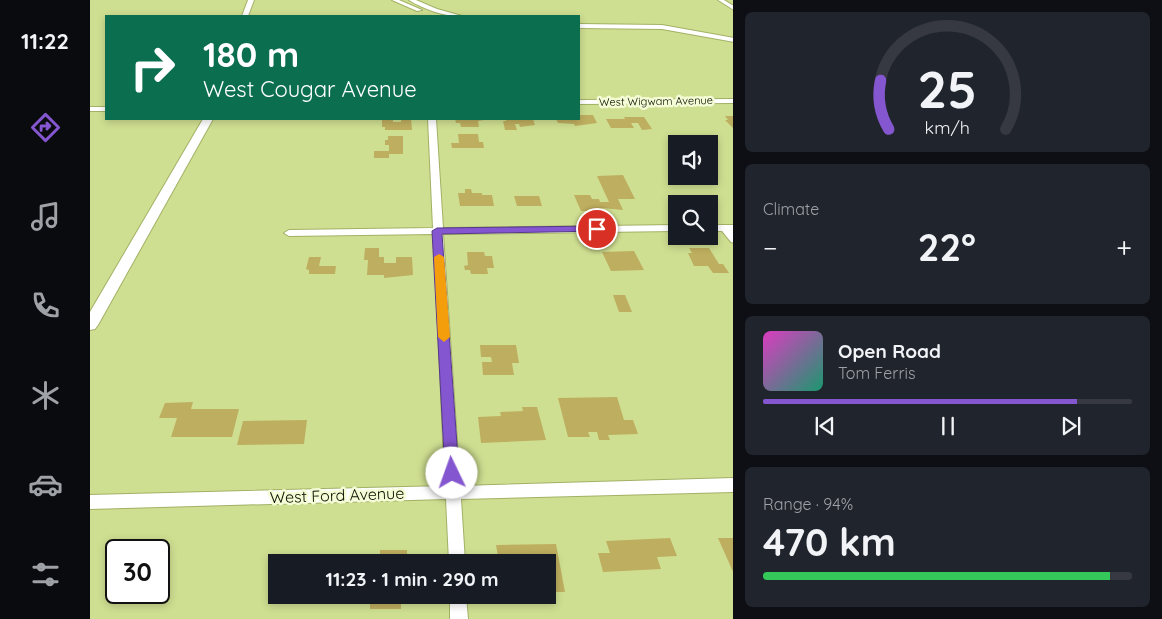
<!DOCTYPE html>
<meta charset="utf-8">
<style>
:root{--surface:#171b24;--page:#20242c;--text:#f1f3f6;--muted:#9ea1a6;--line:#363941;--accent:#8456cf}
body{margin:0;font-family:Quicksand,sans-serif;background:var(--page);color:var(--text);height:100vh;display:flex;flex-direction:column;font-size:19px;white-space:nowrap}
*{box-sizing:border-box;margin:0}
p{font-size:16px;color:var(--muted)}
.icon{flex:none;width:28px;height:28px;fill:none;stroke:currentColor;stroke-width:2;stroke-linecap:round;stroke-linejoin:round}
.map{position:relative;flex:1;overflow:hidden}
.panel{display:flex;flex-direction:column;gap:12px;padding:12px;background:#0d0f14;width:429px}
.panel>*{flex:none}
.guide{position:absolute;left:15px;top:15px;width:475px;height:105px;border-radius:0px;box-shadow:0 2px 8px #0003;background:#0b6e4f;color:#fff;overflow:hidden}
.fabs{position:absolute;left:578px;top:135px;display:grid;gap:10px}
.fabs a{display:grid;place-items:center;width:50px;height:50px;border-radius:0px;background:var(--surface);box-shadow:0 2px 8px #0003;font-size:25px}
.speed{position:absolute;left:15px;top:539px;display:flex;gap:10px;font-size:25px;font-weight:700;text-align:center}
.speed>*{display:grid;place-content:center;width:65px;height:65px;border-radius:50%;background:var(--surface);box-shadow:0 2px 8px #0003;line-height:1}
.speed .limit{border:2px solid #111;border-radius:8px;background:#fff;color:#111}
.pin{position:absolute;display:grid;place-items:center;width:42px;height:42px;color:#fff;margin:-21px;border:2px solid #fff;border-radius:50%;box-shadow:0 1px 5px #0007}
.me{position:absolute;width:55px;margin:-28px;rotate:357deg;stroke-linejoin:round;filter:drop-shadow(0 0 4px #0008)}
.turn{display:flex;align-items:center;gap:18px;height:105px;padding:0 15px;font-size:22px}
.turn .icon{width:65px;height:65px;stroke-width:2.5}
.turn b{display:block;font-size:35px;line-height:42px}
.big{font-size:38px;font-weight:700;line-height:1.1}
.panel .card{flex:1;display:flex;flex-direction:column;justify-content:center;gap:8px;min-width:0;padding:0 18px;border-radius:8px;background:var(--page)}
.panel .dial{align-items:center;gap:0}
.dial svg{height:130px;overflow:visible;fill:none;stroke:var(--line);stroke-width:7;stroke-linecap:round;text-anchor:middle}
.dial text{fill:var(--text);stroke:none}
.song{display:flex;align-items:center;gap:15px}
.cover{width:60px;height:60px;border-radius:8px;background:linear-gradient(135deg,hsl(310 70% 55%),hsl(160 70% 35%))}
.played{height:5px;border-radius:2px;background:linear-gradient(90deg,var(--accent) 85%,var(--line) 85%)}
.keys{display:flex;justify-content:space-around;direction:ltr}
.heat{display:flex;justify-content:space-between;align-items:center;font-size:28px;direction:ltr}
.charge{height:8px;border-radius:4px;background:linear-gradient(90deg,#34c759 94%,var(--line) 0)}
.trip{position:absolute;left:178px;top:554px;width:288px;height:50px;border-radius:0px;background:var(--surface);box-shadow:0 2px 8px #0003;font-weight:700;line-height:50px;text-align:center}
main{display:flex;flex:1;min-height:0}
.tabs{display:flex;flex-direction:column;width:90px;justify-content:space-around;align-items:center;background:#090b0e;color:var(--muted)}
.tabs .icon{width:35px;height:35px}
.tabs .active{color:var(--accent)}
.tabs b{font-size:22px;color:var(--text)}
.map>svg:first-child{display:block}
.building{fill:#beae5f}
.lines{fill:none;stroke-linecap:round;stroke-linejoin:round}
.minor-casing{stroke:#a2b165;stroke-width:2}
.major-casing{stroke:#a2b165;stroke-width:2}
.minor{fill:#fff;fill-rule:evenodd}
.major{fill:#fff;fill-rule:evenodd}
.route{fill:#8456cf;stroke:#563887}
.slow{fill:#f59e0b}
.labels{text-anchor:middle;stroke-width:5;stroke-linejoin:round;paint-order:stroke}
.far-street-label{font-size:11px;fill:#0c0f00;stroke:#f3fcd5}
.near-street-label{font-size:16px;fill:#0c0f00;stroke:#f3fcd5}
</style>
<main>
<nav class="tabs">
<b>11:22</b>
<svg class="icon active" aria-label="directions" viewBox="0 0 24 24"><path d="M12 3l9 9-9 9-9-9zM9 14v-3h6M13 9l2 2-2 2"/></svg>
<svg class="icon" aria-label="music" viewBox="0 0 24 24"><path d="M9 18V5l10-2v13"/><circle cx="6" cy="18" r="3"/><circle cx="16" cy="16" r="3"/></svg>
<svg class="icon" aria-label="phone" viewBox="0 0 24 24"><path d="M5 4h4l2 5-3 2q2 4 5 5l2-3 5 2v4C11 20 4 13 5 4z"/></svg>
<svg class="icon" aria-label="climate" viewBox="0 0 24 24"><path d="M12 3v18M4 7l16 10M4 17L20 7"/></svg>
<svg class="icon" aria-label="car" viewBox="0 0 24 24"><path d="M5 17H2v-5l4-1 3-4h7l3 4 3 1v5h-3M9 17h6M6 11h13"/><circle cx="7" cy="17" r="2"/><circle cx="17" cy="17" r="2"/></svg>
<svg class="icon" aria-label="filters" viewBox="0 0 24 24"><path d="M4 7h16M4 17h16"/><circle cx="9" cy="7" r="2"/><circle cx="15" cy="17" r="2"/></svg>
</nav>
<div class="map">
<svg width="644" height="619" viewBox="0 0 644 619">
<rect width="100%" height="100%" fill="#cfdf91"/>
<g class="building">
<polygon points="489,115 503,115 507,123 485,126 484,124 468,123 466,119 489,119"/>
<polygon points="635,116 644,116 644,129 635,120 638,120"/>
<polygon points="534,117 554,117 562,129 552,130 548,123 541,123 544,128 521,128 516,119 535,119"/>
<polygon points="292,119 303,119 303,122 311,122 311,119 321,119 322,130 295,130 295,127 292,127"/>
<polygon points="365,119 394,119 394,120 388,121 389,127 371,127 370,123 366,123"/>
<polygon points="416,119 443,119 445,125 430,127 429,124 425,124 427,130 415,130 413,121 416,121"/>
<polygon points="368,134 388,134 389,142 393,142 394,148 362,148 361,143 369,143"/>
<polygon points="298,136 313,136 313,154 299,154 299,158 284,158 284,151 299,151 299,145 295,145 295,140 298,140"/>
<polygon points="533,175 545,199 528,199 533,210 512,208 513,211 491,211 484,195 500,195 502,199 509,199 510,202 519,202 507,176"/>
<polygon points="375,189 381,189 382,193 392,193 392,195 402,195 404,206 370,206 368,193 375,193"/>
<polygon points="424,196 449,196 452,206 427,206"/>
<polygon points="275,248 289,248 289,257 294,257 294,263 306,263 306,257 322,257 323,275 294,278 294,275 277,275 278,260 274,260"/>
<polygon points="599,248 619,248 629,264 633,264 639,273 623,273 618,266 604,266 598,253 602,253"/>
<polygon points="544,251 554,270 521,271 512,252"/>
<polygon points="377,252 394,252 395,256 402,256 404,268 397,268 398,274 381,274 380,270 375,270 374,266 378,265"/>
<polygon points="219,257 231,257 229,266 246,266 245,274 219,274 219,270 216,269"/>
<polygon points="523,295 535,295 542,312 529,312"/>
<polygon points="390,345 426,345 429,363 422,363 424,375 393,375 392,362 402,362 401,357 391,357"/>
<polygon points="527,397 534,420 543,420 548,434 518,435 520,440 509,440 507,432 498,432 500,437 478,437 468,398"/>
<polygon points="103,402 101,409 149,409 142,437 81,437 87,418 69,418 75,403"/>
<polygon points="432,407 447,407 456,440 391,443 388,417 411,416 410,412 433,411"/>
<polygon points="217,420 214,444 147,445 153,421"/>
<polygon points="580,538 587,556 567,557 571,569 513,572 508,553 520,553 516,541"/>
<polygon points="628,538 644,538 644,574"/>
<polygon points="466,544 475,592 456,592 456,562 409,562 406,545"/>
<rect x="290" y="550" width="27" height="12"/>
<polygon points="248,595 311,595 311,609 280,609 280,599 247,600"/>
</g>
<g class="lines">
<defs>
<g id="minor">
<polygon points="302,0 309,0 332,10 327,11"/>
<path d="M319,0H326L347,9L372,16C355,17 333,9 319,0Z"/>
<polygon points="628,0 634,0 644,6 644,10"/>
<polygon points="489,24 572,25 644,38 644,42 572,29 489,28"/>
<polygon points="644,99 644,103 489,104 489,100"/>
<rect x="0" y="107" width="16" height="4"/>
<polygon points="338,119 346,119 353,228 586,225 586,231 353,234 370,486 644,478 644,492 371,499 375,562 359,562 356,499 0,509 0,495 355,486 344,234 199,236 194,233 199,230 343,228"/>
<polygon points="619,225 644,225 644,243 641,242 632,231 619,231"/>
<polygon points="360,595 376,595 378,619 360,619"/>
</g>
<g id="major">
<polygon points="158,0 164,0 158,16 152,16"/>
<polygon points="113,119 123,119 8,325 5,329 0,330 0,312"/>
</g>
</defs>
<use href="#minor" class="minor-casing"/>
<use href="#major" class="major-casing"/>
<use href="#minor" class="minor"/>
<use href="#major" class="major"/>
</g>
<polygon class="route" points="507,226 510,227 510,231 352,234 369,473 367,478 362,480 357,478 355,473 342,231 347,228"/>
<polygon class="slow" points="349,254 354,257 360,337 354,342 348,337 344,257"/>
<g class="labels">
<g class="far-street-label">
<text transform="translate(566 101) rotate(-1)" y="4">West Wigwam Avenue</text>
</g>
<g class="near-street-label">
<text transform="translate(247 495) rotate(-2)" y="6">West Ford Avenue</text>
</g>
</g>
</svg>
<div class="fabs">
<a><svg class="icon" aria-label="sound" viewBox="0 0 24 24"><path d="M4 9h4l5-4v14l-5-4H4zM17 9q2 3 0 6"/></svg></a>
<a><svg class="icon" aria-label="search" viewBox="0 0 24 24"><circle cx="10" cy="10" r="6"/><path d="M15 15l6 6"/></svg></a>
</div>
<div class="speed"><div class="limit">30</div></div>
<div class="pin" style="left:507px;top:229px;background:#d93025"><svg class="icon" aria-label="arrive" viewBox="0 0 24 24"><path d="M6 21V4h12l-3 4 3 4H6"/></svg></div>
<svg class="me" style="left:362px;top:473px" viewBox="-20 -20 40 40"><circle r="19" fill="#fff"/><path d="M0-13L10 11 0 6-10 11z" fill="#8456cf"/></svg>
<div class="trip">11:23 · 1 min · 290 m</div>
<div class="guide">
<div class="turn"><svg class="icon" aria-label="right" viewBox="0 0 24 24"><path d="M7 20v-9h11M14 6l5 5-5 5"/></svg><div><b>180 m</b>West Cougar Avenue</div></div>
</div>
</div>
<section class="panel">
<div class="card dial"><svg viewBox="0 0 100 80">
<path d="M14 69A42 42 0 1 1 86 69"/>
<path d="M14 69A42 42 0 0 1 9 39" stroke="#8456cf"/>
<text x="50" y="56" font-size="32" font-weight="700">25</text>
<text x="50" y="72" font-size="11">km/h</text>
</svg></div>
<div class="card"><p>Climate</p>
<div class="heat"><a>−</a><b class="big">22°</b><a>+</a></div>
</div>
<div class="card">
<div class="song"><i class="cover"></i><div><b>Open Road</b><p>Tom Ferris</p></div></div>
<div class="played"></div>
<div class="keys"><svg class="icon" aria-label="previous" viewBox="0 0 24 24"><path d="M18 5L8 12l10 7zM5 5v14"/></svg><svg class="icon" aria-label="pause" viewBox="0 0 24 24"><path d="M8 5v14M16 5v14"/></svg><svg class="icon" aria-label="next" viewBox="0 0 24 24"><path d="M6 5l10 7-10 7zM19 5v14"/></svg></div>
</div>
<div class="card"><p>Range · 94%</p><b class="big">470 km</b><div class="charge"></div></div>
</section>
</main>
